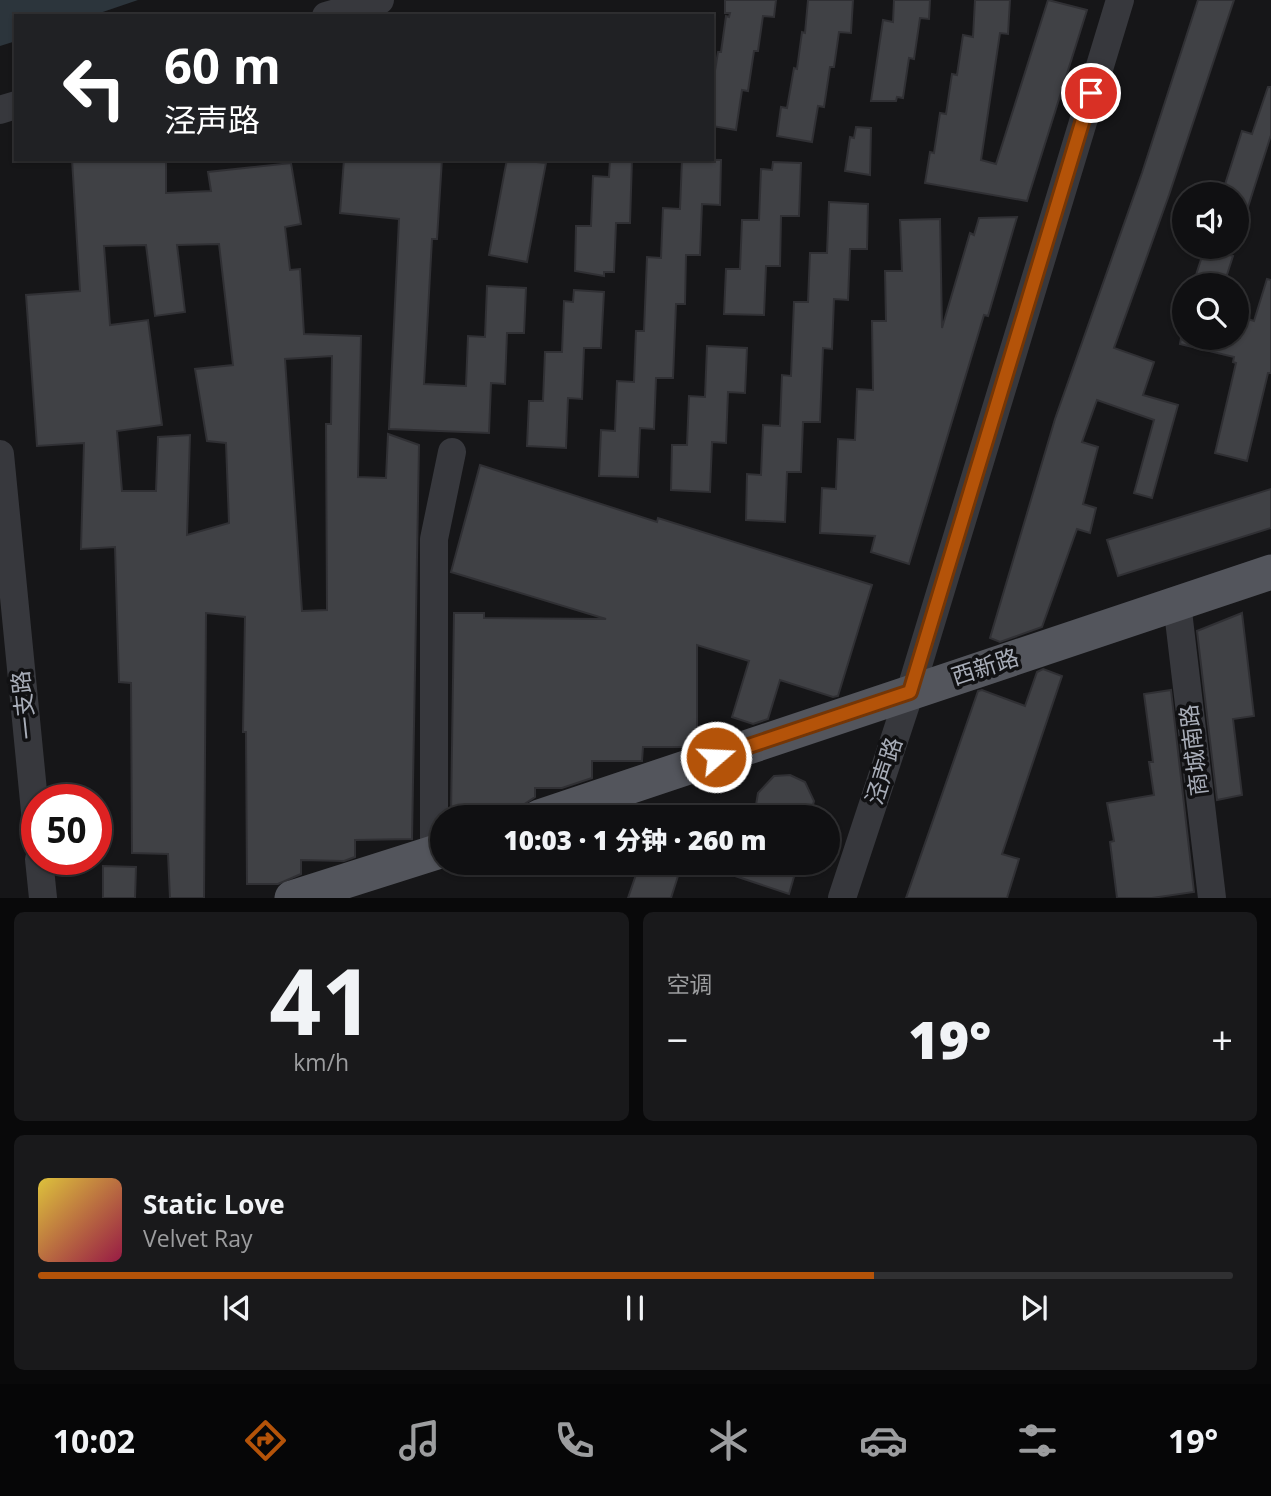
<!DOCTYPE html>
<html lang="zh">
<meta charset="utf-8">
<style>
:root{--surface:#101012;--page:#19191b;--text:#f1f3f6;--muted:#9c9d9f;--line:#303032;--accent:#b45309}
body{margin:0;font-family:"Open Sans","Noto Sans SC",sans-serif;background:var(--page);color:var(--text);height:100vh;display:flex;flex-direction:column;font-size:26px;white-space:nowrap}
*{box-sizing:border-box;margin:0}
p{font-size:23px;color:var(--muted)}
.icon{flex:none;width:38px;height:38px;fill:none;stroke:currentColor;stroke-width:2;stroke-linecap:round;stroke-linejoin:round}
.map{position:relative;height:898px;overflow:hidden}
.side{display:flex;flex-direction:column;gap:14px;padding:14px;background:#09090a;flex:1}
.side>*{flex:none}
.top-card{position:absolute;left:14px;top:14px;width:700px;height:147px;border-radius:0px;box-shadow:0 2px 5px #0004,0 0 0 2px var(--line);background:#202124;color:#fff;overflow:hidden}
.controls{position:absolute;left:1172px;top:182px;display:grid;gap:14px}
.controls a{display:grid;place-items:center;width:77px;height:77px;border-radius:50%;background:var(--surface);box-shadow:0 2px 5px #0004,0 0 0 2px var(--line);font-size:35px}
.speed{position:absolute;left:21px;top:784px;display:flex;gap:14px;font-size:35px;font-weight:700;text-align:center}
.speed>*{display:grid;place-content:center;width:91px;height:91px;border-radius:50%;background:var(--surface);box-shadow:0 2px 5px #0004,0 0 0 2px var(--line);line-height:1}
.speed .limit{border:10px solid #d22;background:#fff;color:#111}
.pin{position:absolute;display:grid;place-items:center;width:60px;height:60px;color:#fff;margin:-30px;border:4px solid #fff;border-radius:50%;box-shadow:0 2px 7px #0007}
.me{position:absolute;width:77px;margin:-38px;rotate:71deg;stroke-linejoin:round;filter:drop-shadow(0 0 5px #0008)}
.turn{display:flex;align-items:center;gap:24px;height:147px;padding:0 35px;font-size:32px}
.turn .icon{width:91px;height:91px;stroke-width:2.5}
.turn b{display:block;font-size:49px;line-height:60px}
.big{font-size:52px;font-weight:800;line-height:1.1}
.side .widget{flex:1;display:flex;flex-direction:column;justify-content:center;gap:10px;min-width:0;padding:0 24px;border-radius:10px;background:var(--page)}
.side .dial{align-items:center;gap:0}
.dial b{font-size:91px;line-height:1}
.song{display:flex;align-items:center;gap:21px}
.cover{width:84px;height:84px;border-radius:10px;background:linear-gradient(135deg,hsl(50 70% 55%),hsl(340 70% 35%))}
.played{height:7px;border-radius:4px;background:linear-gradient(90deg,var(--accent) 70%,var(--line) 70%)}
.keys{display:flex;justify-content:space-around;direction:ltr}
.heat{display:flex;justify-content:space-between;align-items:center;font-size:38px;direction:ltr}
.side .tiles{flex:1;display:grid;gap:14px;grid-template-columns:1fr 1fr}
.widget:last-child{grid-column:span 2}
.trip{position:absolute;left:430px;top:805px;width:410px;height:70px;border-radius:35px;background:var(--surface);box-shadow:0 2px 5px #0004,0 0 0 2px var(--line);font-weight:800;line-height:70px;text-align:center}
.menu{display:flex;height:112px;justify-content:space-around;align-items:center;background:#060607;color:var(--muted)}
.menu .icon{width:49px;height:49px}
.menu .current{color:var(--accent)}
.menu b{font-size:32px;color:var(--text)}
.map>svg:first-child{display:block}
.water{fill:#2c353c}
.building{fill:#404145;stroke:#303034;stroke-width:2;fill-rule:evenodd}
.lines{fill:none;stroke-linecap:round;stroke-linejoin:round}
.minor{stroke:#37383d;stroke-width:28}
.major{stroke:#53555c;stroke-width:35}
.route-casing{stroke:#753606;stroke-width:18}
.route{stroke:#b45309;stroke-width:12}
.labels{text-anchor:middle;stroke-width:7;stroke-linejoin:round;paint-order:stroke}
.street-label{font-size:23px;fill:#a8adb8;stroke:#111113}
</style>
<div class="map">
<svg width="1271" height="898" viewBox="0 0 1271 898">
<rect width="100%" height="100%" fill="#161618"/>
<polygon class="water" points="0,0 138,0 91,16 16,16 16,41 0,46"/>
<g class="building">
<polygon points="725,0 776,0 774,17 763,16 758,51 754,51 748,91 742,90 736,130 712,126 712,89 718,52 721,52 726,16 729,17 730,13 725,13"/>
<polygon points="808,0 853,0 851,33 839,32 834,67 830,67 824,107 818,106 812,142 777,136 781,107 787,108 794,68 797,69 802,32 805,33"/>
<polygon points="894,0 930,0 929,19 920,18 914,59 909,58 903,98 897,97 896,101 871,101 883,20 893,22"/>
<polygon points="975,0 1010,0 1008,34 1000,33 981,160 996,164 1048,0 1087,10 1027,201 925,183 930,152 934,153 940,113 946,114 952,74 957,75 963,35 973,37"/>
<polygon points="1198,0 1234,0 1169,195 1114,348 1154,362 1143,395 1178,405 1152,498 1134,493 1154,420 1097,400 1082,442 1098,447 1083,504 1096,508 1090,533 1077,529 1042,627 1000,642 990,638 1055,419 1142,173"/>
<polygon points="1268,87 1271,87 1271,135 1241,229 1237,229 1237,194 1222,194 1242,131 1252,134"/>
<polygon points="856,127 871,128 870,175 845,171 850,137 854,138"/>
<path d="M72,159H166V193L211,191L208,172L291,163L301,224L285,227L290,270L300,269L304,334L361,336L358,477L386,478L388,434L419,445L412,839L355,840V857L344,861L301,860V874L278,884H247L246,732H243L245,617L206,613L204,898H170L168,854L132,853L131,683L119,682L115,547L81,549L84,443L37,446L26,295L80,291ZM219,244L233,365L195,369L207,441L226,443L229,523L187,535L190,435L158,437L156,491H122L117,431L162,425L148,320L110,325L104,246L146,245L155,316L185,312L177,245ZM332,356L331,424H326L327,610L302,611L285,359Z"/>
<polygon points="344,159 442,159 437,239 432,239 424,384 466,386 468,336 485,337 487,286 526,288 524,333 507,333 505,384 491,383 489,433 389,429 399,219 340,213"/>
<polygon points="507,159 546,163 527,262 489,255"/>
<polygon points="610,159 632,159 630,223 616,223 614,272 604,272 604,276 575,271 576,226 591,226 593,176 609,177"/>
<polygon points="682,159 721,160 720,205 702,204 700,255 686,255 685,304 676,304 673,378 656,378 654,429 640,428 638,477 599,476 601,430 615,431 617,381 634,382 636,331 644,331 647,257 661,258 663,208 680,209"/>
<polygon points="773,162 801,163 799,216 781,216 780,266 766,266 764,315 724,314 726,269 740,269 742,220 759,220 761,169 772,170"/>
<polygon points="829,202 868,204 867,249 850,249 848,300 834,299 832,349 823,348 820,422 803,422 801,472 787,472 785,522 746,520 747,474 761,475 763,425 780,426 782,375 791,376 794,302 808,302 810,253 827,253"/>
<polygon points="1017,217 988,316 984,315 909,564 871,552 875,536 820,533 822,488 836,489 838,439 855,440 857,389 873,390 872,321 886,321 885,271 902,271 900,220 940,219 942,328 970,233 974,235 979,218"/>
<polygon points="1205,247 1233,256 1224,284 1196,275"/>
<polygon points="1267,279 1271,280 1271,373 1268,373 1247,461 1215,453 1236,363 1233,362 1234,357 1180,344 1181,338 1240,338 1245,318 1254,321"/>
<polygon points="574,290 604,292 601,348 584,348 582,399 568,398 566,448 527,446 529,401 543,401 545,352 562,352 564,301 573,302"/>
<polygon points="707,346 747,348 745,393 728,392 726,443 712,442 710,492 671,490 672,445 687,445 689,396 705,397"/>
<polygon points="480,465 657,522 658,518 872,585 838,696 833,697 780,680 768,719 753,724 732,717 749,661 697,645 697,743 684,747 643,747 642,761 592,761 592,778 562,788 535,788 535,797 523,805 481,805 481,816 451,815 454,613 484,613 484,618 606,619 451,572"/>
<polygon points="1271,489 1271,528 1118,576 1107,540"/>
<polygon points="1242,613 1254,716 1233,719 1242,795 1217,800 1197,631"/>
<polygon points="1043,669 1062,676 1002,854 1019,859 1007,898 906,898 978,691 982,690 1025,706 1037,672"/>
<polygon points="1171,690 1194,892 1152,898 1117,898 1110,842 1114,841 1107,803 1154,795 1149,762 1153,762 1144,694"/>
<polygon points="790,775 805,782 814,801 810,817 754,817 758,793 774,776"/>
<polygon points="640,863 678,876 671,898 628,898"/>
<polygon points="705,863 798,863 789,894 705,866"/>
<polygon points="103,866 136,867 135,898 103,898"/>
</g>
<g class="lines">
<g class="minor">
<polyline points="326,16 380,0"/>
<polyline points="0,110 16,105"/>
<polyline points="0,454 37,832"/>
<polyline points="1177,603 1212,898"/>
<polyline points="434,853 434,539 452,452"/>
<polyline points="39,859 43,898"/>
<polyline points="842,898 910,692 1120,0"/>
</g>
<g class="major">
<polyline points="539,817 1271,572"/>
<polyline points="292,898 443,850"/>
</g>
</g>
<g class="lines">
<defs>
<polyline id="route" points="716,757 910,692 1091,93"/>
</defs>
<use href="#route" class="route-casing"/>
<use href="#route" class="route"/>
</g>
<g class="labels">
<g class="street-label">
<text transform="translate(985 667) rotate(-18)" y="8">西新路</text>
<text transform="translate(24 705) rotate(-96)" y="8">一支路</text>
<text transform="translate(1194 750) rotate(-97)" y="8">商城南路</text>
<text transform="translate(884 771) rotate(-72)" y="8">泾声路</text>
</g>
</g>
</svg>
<div class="controls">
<a><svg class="icon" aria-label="sound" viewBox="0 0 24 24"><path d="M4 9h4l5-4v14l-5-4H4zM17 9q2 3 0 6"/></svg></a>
<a><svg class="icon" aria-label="search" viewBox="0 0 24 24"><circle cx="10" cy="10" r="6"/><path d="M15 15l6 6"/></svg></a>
</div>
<div class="speed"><div class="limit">50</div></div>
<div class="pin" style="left:1091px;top:93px;background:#d93025"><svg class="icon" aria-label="arrive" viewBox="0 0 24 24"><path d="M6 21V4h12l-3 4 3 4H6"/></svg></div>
<svg class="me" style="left:716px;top:757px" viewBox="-20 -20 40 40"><circle r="17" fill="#b45309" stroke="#fff" stroke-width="3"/><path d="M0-11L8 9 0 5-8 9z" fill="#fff"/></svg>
<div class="trip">10:03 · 1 分钟 · 260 m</div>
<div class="top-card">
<div class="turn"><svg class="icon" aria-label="left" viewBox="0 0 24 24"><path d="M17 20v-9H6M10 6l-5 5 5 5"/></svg><div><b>60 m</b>泾声路</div></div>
</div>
</div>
<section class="side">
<div class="tiles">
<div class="widget dial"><b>41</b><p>km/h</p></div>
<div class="widget"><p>空调</p>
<div class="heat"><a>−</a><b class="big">19°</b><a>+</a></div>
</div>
<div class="widget">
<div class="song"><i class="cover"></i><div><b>Static Love</b><p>Velvet Ray</p></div></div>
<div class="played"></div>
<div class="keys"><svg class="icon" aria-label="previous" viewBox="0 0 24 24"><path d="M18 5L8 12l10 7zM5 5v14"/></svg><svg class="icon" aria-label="pause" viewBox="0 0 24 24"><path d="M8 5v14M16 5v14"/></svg><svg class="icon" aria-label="next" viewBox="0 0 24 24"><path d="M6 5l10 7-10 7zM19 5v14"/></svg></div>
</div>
</div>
</section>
<nav class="menu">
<b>10:02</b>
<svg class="icon current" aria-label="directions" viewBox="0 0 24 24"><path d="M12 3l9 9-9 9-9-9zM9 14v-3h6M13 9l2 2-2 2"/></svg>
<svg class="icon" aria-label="music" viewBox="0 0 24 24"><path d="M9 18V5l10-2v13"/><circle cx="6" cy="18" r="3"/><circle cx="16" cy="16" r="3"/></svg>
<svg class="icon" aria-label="phone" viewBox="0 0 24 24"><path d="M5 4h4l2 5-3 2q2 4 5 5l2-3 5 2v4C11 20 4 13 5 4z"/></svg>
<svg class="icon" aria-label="climate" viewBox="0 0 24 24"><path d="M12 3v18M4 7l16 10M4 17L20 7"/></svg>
<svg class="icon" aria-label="car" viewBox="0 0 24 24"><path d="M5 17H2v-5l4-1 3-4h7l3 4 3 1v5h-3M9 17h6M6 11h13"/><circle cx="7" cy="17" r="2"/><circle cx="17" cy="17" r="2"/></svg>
<svg class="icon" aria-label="filters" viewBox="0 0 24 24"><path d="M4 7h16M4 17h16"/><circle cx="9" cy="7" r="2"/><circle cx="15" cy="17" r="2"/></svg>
<b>19°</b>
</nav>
